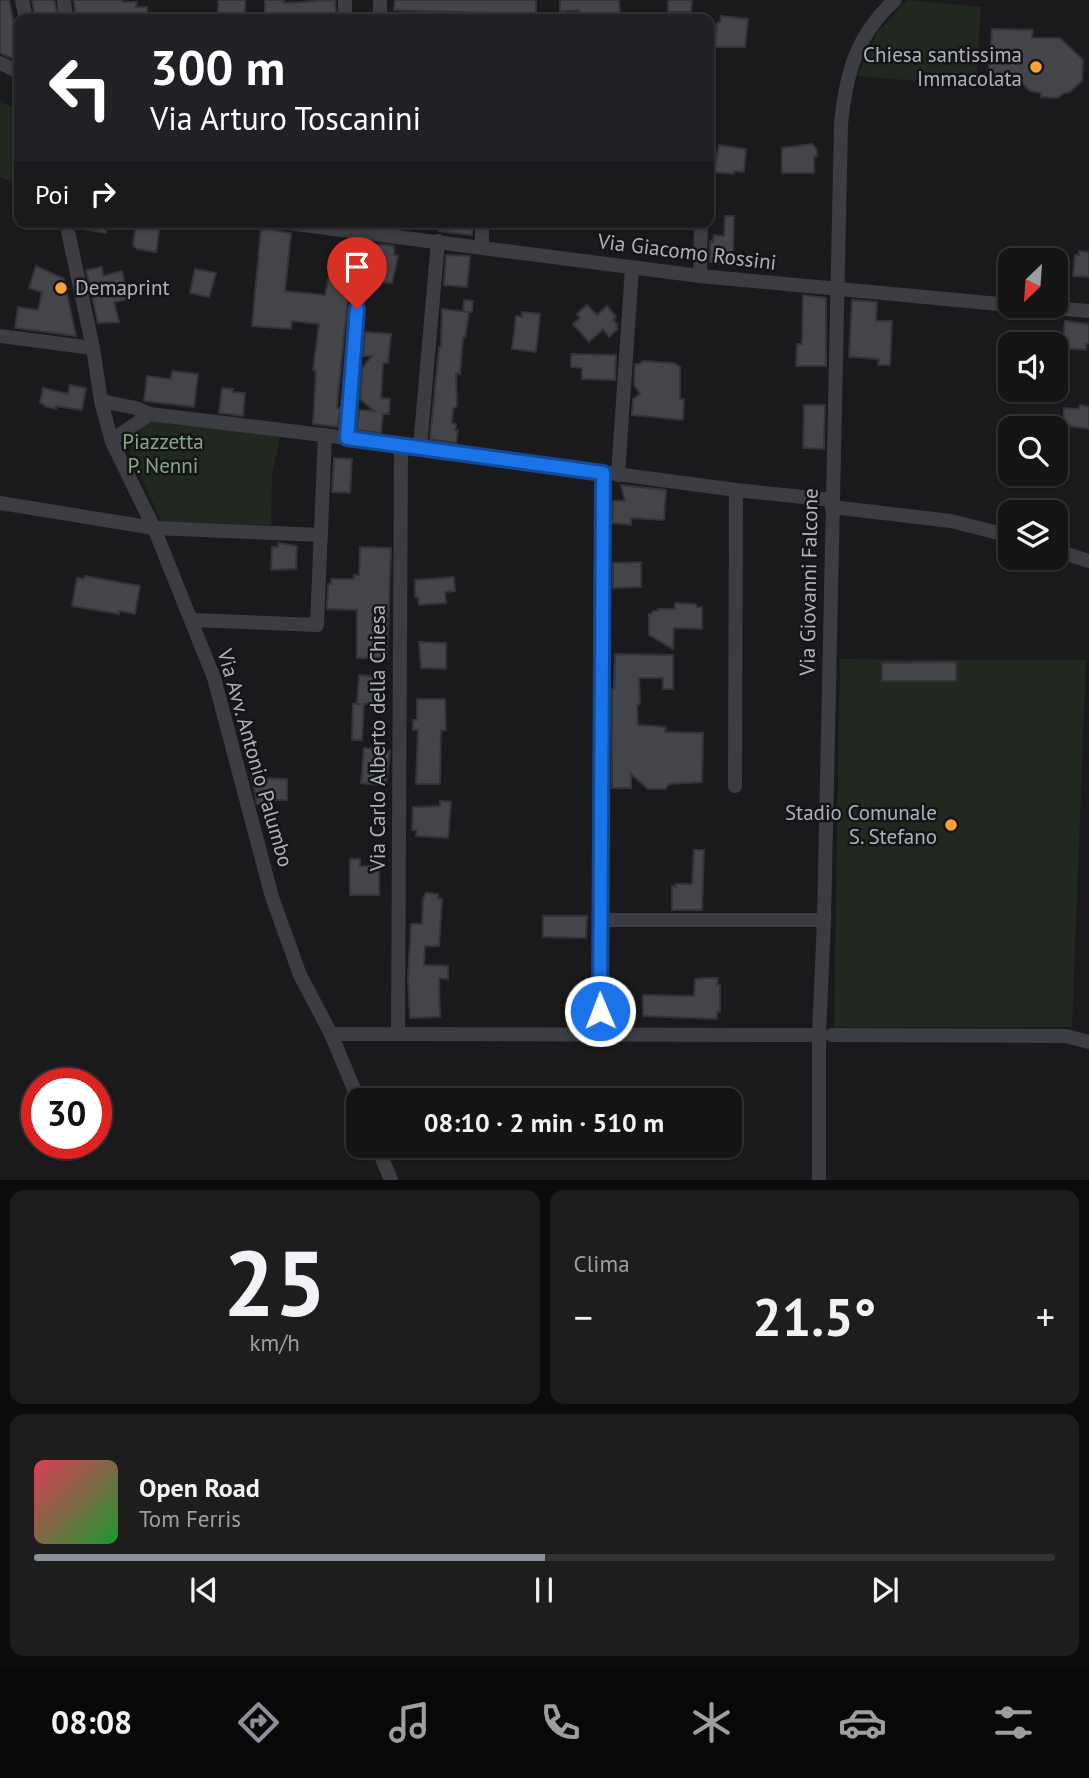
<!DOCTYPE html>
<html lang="it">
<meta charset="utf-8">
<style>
:root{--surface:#141415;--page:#1d1d1e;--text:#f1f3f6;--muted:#9d9ea0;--line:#333334;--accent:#8c9099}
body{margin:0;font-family:"PT Sans",sans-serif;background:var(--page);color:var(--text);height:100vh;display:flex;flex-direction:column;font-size:26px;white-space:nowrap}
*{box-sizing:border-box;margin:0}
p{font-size:23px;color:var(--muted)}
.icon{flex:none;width:38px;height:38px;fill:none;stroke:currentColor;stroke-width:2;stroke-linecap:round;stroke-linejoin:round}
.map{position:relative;height:1180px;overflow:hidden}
.panel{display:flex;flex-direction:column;gap:10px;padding:10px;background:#0b0b0c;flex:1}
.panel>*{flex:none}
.top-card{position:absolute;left:14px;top:14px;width:700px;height:214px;border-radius:14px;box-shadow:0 2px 5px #0004,0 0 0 2px var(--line);background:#202124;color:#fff;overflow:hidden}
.needle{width:46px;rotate:205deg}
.controls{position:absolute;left:998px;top:248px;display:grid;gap:14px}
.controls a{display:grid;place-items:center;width:70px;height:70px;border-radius:14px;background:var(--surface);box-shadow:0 2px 5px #0004,0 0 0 2px var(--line);font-size:35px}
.speed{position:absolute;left:21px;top:1068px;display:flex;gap:14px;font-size:35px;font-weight:700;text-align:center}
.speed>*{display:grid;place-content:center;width:91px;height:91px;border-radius:50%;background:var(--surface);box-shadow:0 2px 5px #0004,0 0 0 2px var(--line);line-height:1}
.speed .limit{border:10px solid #d22;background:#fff;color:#111}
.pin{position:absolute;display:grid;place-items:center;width:60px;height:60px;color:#fff;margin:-72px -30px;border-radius:50% 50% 50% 0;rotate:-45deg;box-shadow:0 0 7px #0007}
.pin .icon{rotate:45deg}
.me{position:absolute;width:77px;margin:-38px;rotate:359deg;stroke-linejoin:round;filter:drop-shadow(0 0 5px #0008)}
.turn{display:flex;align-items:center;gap:24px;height:147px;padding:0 21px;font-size:32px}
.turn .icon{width:91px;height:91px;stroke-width:2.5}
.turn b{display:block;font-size:49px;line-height:60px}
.then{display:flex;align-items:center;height:66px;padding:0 21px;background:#0003;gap:14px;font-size:26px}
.big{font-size:52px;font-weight:700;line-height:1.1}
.panel .tile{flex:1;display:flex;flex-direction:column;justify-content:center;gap:10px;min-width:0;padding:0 24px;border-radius:14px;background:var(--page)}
.panel .dial{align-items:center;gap:0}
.dial b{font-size:91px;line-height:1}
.song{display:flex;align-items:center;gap:21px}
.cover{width:84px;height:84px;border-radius:10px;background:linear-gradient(135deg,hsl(350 70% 55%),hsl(130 70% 35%))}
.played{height:7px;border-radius:4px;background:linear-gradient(90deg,var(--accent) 50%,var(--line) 50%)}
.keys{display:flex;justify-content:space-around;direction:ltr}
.heat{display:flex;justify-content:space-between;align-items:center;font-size:38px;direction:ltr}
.panel .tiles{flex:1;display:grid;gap:10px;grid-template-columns:1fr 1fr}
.tile:last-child{grid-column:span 2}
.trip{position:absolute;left:346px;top:1088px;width:396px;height:70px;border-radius:14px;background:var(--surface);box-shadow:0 2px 5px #0004,0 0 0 2px var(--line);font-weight:700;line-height:70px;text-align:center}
.menu{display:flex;height:112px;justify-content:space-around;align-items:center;background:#080808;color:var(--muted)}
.menu .icon{width:49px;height:49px}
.menu .on{color:var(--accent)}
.menu b{font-size:32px;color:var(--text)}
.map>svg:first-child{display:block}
.green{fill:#202820}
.building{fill:#444549;stroke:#343438;stroke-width:2}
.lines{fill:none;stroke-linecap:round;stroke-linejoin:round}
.minor{stroke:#3b3d42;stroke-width:14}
.route-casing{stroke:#114b97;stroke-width:18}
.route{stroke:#1a73e8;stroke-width:12}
.poi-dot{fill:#f8a137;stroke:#151518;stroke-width:2.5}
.labels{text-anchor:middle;stroke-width:5;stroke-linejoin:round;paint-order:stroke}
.poi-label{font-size:21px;fill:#acb3bc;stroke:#151518;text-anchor:end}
.street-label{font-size:21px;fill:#acb3bc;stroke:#151518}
.park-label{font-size:21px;fill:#85a783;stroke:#151518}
</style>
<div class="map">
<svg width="1089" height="1180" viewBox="0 0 1089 1180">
<rect width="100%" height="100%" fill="#1a1a1c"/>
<g class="green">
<polygon points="907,0 981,7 976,86 857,76 877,33"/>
<polygon points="0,102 19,110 19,185 0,177"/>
<polygon points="148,420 198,425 280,437 272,474 271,525 162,522 130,454 132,438"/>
<polygon points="840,659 1086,660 1072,1027 834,1027"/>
</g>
<g class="building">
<polygon points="0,0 9,0 19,50 19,61 0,53"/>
<polygon points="32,0 54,0 58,17 35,16"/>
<polygon points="74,0 123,0 123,2 137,2 136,7 147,7 147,17 120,19 120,14 72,17 75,10"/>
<rect x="218" y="0" width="27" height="15"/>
<polygon points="265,0 284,0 284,3 335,0 336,16 265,15"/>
<polygon points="395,0 536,0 536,13 504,15 504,18 492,17 492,13 394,10"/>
<polygon points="560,0 619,0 620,15 580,17 579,10 560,11"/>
<polygon points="668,0 692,0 691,12 668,12"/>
<polygon points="721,16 748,19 745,47 714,47 717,23 720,22"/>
<polygon points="992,29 1033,30 1032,38 1060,38 1083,60 1082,81 1070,92 1062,94 1058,98 1041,97 1041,93 1030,91 1021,82 1007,79 1007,84 988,81"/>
<polygon points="812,144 817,150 817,156 814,156 814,173 782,173 782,148"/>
<polygon points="719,145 746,149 744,172 734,171 734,174 714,172"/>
<polygon points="725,216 734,216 733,262 731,266 710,262 710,241 713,242 714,235 724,236"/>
<polygon points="76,222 108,222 106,233 77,228"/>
<polygon points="136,222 160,225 156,252 137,249 133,245"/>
<polygon points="439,222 472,222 472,235 439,231"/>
<polygon points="261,228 291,233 285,291 325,295 329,276 350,278 338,395 337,408 340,408 338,427 313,424 316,371 313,370 319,324 292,321 291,329 252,326"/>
<polygon points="376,244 394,246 394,255 398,256 392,283 373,281"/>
<polygon points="1079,251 1089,252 1089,277 1073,276 1075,255 1079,255"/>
<polygon points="446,255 470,256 467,287 444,285"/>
<polygon points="36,266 64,279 76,336 15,328 18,307 38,310 42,292 29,288"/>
<polygon points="102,267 103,276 122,271 128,299 114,302 119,322 98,323 86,270"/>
<polygon points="195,269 216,273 209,297 190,293"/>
<polygon points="803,295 826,298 826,366 796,366 797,344 802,344"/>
<polygon points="464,300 473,301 472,312 469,312 465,338 463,337 460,374 456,373 457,406 453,409 452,423 456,424 455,430 458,430 456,443 430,439 439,347 441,347 442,309 467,312 463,311"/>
<polygon points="852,300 877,302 876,321 892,321 890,365 878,365 879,359 849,357"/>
<polygon points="587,305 597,315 607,306 616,317 613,320 618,325 616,327 618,329 609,337 603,329 589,342 573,324 580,318 577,314"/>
<polygon points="522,312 540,314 536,352 512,349 516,316 522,317"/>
<polygon points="1065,321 1089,324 1089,344 1086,344 1086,350 1062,348"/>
<polygon points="365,332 391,334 388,363 383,363 381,398 390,399 389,414 383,414 381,433 357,430 359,410 374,411 360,399 362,368 372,356 363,356"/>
<polygon points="571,354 616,355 615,380 582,379 582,368 571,367"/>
<polygon points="643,361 674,363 680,367 680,399 684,399 683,420 632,415 633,399 640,394 634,385 635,364 639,364"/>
<polygon points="172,371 198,374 194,407 144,401 147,376 171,379"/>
<polygon points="70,385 86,388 82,410 56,406 56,409 44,406 44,404 40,403 43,388 68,394"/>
<polygon points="222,388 233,389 232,392 245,393 243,416 219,413"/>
<polygon points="804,405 825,405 824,449 803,448"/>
<polygon points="1080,405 1089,407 1089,429 1063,425 1064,408 1078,409"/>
<polygon points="334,458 352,459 350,493 332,492"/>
<polygon points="621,485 666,490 664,520 631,518 631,525 612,523 613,501 625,501"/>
<polygon points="278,543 297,546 296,569 271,570 272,547 278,547"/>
<polygon points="360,547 391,548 387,658 357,658 357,610 327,609 328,584 331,584 331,579 354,579 354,575 359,575"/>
<polygon points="641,562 641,587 613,588 613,563"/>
<polygon points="85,576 140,586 135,614 119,611 119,614 72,606 77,578 84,579"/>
<polygon points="454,577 455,591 445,592 446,603 419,605 418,597 415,597 415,580"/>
<polygon points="675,603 696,604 697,607 702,607 702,629 674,628 673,649 649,635 649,614 652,614 653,611 658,611 658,609 675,609"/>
<polygon points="419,642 446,643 446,669 421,668"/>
<polygon points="615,654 673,655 673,689 663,689 663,678 639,678 640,704 637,705 638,725 666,727 665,732 703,733 702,782 669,784 665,789 648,789 631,774 631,788 612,788 612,689 614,689"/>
<polygon points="956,662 956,681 882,681 882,663"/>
<polygon points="359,675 385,677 382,705 364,704 362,740 352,740 353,704 361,704 357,704"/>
<polygon points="417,699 445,699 446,730 441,730 440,784 416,784 418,730 413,730 413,720 417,720"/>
<polygon points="364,748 390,751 386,786 361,783"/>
<polygon points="252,778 287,779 287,800 267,800 267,804 257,804"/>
<polygon points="440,801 451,802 448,838 416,836 417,830 412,830 413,807 440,806"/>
<polygon points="694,850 704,850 702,910 672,910 672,886 676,887 676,884 692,884"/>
<polygon points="350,859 360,859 360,866 379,866 379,895 350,895"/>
<polygon points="426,893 438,894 438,899 442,899 439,946 425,946 424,965 448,966 448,979 439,978 440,1017 410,1018 408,978 411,924 422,924 423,899"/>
<polygon points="543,916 587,916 586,938 543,937"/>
<polygon points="707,978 718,978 717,985 720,985 720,1012 717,1012 717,1019 643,1016 643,995 694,996 695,979"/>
</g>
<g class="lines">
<g class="minor">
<polyline points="22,0 26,19"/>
<polyline points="64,0 65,10"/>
<polyline points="345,12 345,0"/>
<polyline points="380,19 380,0"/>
<polyline points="0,63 19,72"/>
<polyline points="66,222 93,348 101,401 112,442 154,528 214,678 272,897 300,975 331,1034 359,1101"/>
<polyline points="280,222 700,276 1010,305"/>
<polyline points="482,246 482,222"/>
<polyline points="700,276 701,222"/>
<polyline points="1029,306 1089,311"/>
<polyline points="0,336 93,348"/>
<polyline points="101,401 136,408 150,414 347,438 736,490 832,500"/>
<polyline points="347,438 363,232"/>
<polyline points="112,440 150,414"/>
<polyline points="420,447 438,241"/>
<polyline points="618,475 632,268"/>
<polyline points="0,503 154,528 321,535"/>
<polyline points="832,507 951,521 1010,536"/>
<polyline points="1055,550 1089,561"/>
<polyline points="192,620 317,625 325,435"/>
<polyline points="735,786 736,490"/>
<polyline points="600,920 824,920"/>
<polyline points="398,1032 401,445"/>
<polyline points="601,1033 603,473"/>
<polyline points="331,1034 819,1035"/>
<polyline points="832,1035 1066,1036 1089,1042"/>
<polyline points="377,1146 391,1180"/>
<path d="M819,1180V1035L824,920L841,124C846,74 856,35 895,0"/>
</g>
</g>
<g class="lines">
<defs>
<polyline id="route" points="357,309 347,438 603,473 600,1011"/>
</defs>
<use href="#route" class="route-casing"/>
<use href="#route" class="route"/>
</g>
<g class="poi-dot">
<circle cx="1036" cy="67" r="7"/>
<circle cx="61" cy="288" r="7"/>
<circle cx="951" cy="825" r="7"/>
</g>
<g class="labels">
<g class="poi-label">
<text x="1022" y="62">Chiesa santissima<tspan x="1022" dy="24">Immacolata</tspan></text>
<text x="75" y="295" text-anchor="start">Demaprint</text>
<text x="937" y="820">Stadio Comunale<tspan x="937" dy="24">S. Stefano</tspan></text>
</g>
<g class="street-label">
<text transform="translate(687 252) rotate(7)" y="7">Via Giacomo Rossini</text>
<text transform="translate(809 582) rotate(-89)" y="7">Via Giovanni Falcone</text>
<text transform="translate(378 738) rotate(-90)" y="7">Via Carlo Alberto della Chiesa</text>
<text transform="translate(255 758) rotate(74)" y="7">Via Avv. Antonio Palumbo</text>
</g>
<g class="park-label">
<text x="163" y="449">Piazzetta<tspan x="163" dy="24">P. Nenni</tspan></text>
</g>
</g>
</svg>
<div class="controls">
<a><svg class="needle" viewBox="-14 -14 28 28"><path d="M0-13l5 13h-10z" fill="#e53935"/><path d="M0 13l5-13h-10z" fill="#9d9ea0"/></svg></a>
<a><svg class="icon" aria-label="sound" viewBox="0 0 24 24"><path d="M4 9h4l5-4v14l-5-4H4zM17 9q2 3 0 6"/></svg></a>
<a><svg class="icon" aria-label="search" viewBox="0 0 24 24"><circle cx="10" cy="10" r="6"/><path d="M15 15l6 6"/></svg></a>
<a><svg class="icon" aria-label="layers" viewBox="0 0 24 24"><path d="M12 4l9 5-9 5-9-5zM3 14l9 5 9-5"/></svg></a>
</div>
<div class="speed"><div class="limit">30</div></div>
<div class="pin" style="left:357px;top:309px;background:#d93025"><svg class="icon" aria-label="arrive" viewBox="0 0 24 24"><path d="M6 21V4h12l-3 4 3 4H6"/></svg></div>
<svg class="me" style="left:600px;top:1011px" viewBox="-20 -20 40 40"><circle r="17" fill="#1a73e8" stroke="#fff" stroke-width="3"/><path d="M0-11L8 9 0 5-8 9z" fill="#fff"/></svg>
<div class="trip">08:10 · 2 min · 510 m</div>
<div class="top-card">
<div class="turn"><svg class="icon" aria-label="left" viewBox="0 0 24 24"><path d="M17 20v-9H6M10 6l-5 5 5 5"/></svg><div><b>300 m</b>Via Arturo Toscanini</div></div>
<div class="then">Poi<svg class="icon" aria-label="right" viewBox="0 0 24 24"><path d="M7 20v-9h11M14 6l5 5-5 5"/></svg></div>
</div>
</div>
<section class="panel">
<div class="tiles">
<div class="tile dial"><b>25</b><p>km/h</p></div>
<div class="tile"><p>Clima</p>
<div class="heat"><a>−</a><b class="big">21.5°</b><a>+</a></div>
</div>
<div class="tile">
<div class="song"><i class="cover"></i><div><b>Open Road</b><p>Tom Ferris</p></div></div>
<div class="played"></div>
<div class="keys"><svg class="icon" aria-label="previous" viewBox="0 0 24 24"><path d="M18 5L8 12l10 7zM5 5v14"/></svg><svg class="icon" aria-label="pause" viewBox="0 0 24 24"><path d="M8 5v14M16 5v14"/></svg><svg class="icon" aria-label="next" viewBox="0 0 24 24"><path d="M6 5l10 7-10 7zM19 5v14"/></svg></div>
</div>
</div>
</section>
<nav class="menu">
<b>08:08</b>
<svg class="icon on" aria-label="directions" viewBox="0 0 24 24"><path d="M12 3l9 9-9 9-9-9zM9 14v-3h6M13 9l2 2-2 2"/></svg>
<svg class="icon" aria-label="music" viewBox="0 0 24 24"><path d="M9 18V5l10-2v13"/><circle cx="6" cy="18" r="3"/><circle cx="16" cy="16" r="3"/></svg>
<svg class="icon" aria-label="phone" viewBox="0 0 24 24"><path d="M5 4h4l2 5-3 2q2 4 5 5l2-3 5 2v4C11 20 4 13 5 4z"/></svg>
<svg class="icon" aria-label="climate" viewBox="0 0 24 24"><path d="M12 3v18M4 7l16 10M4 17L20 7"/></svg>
<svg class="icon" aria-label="car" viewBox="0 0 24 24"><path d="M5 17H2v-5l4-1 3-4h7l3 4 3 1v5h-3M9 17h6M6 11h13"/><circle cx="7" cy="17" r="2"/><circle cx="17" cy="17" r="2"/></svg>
<svg class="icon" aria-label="filters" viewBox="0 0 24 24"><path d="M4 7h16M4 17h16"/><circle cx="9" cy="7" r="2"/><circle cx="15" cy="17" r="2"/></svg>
</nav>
